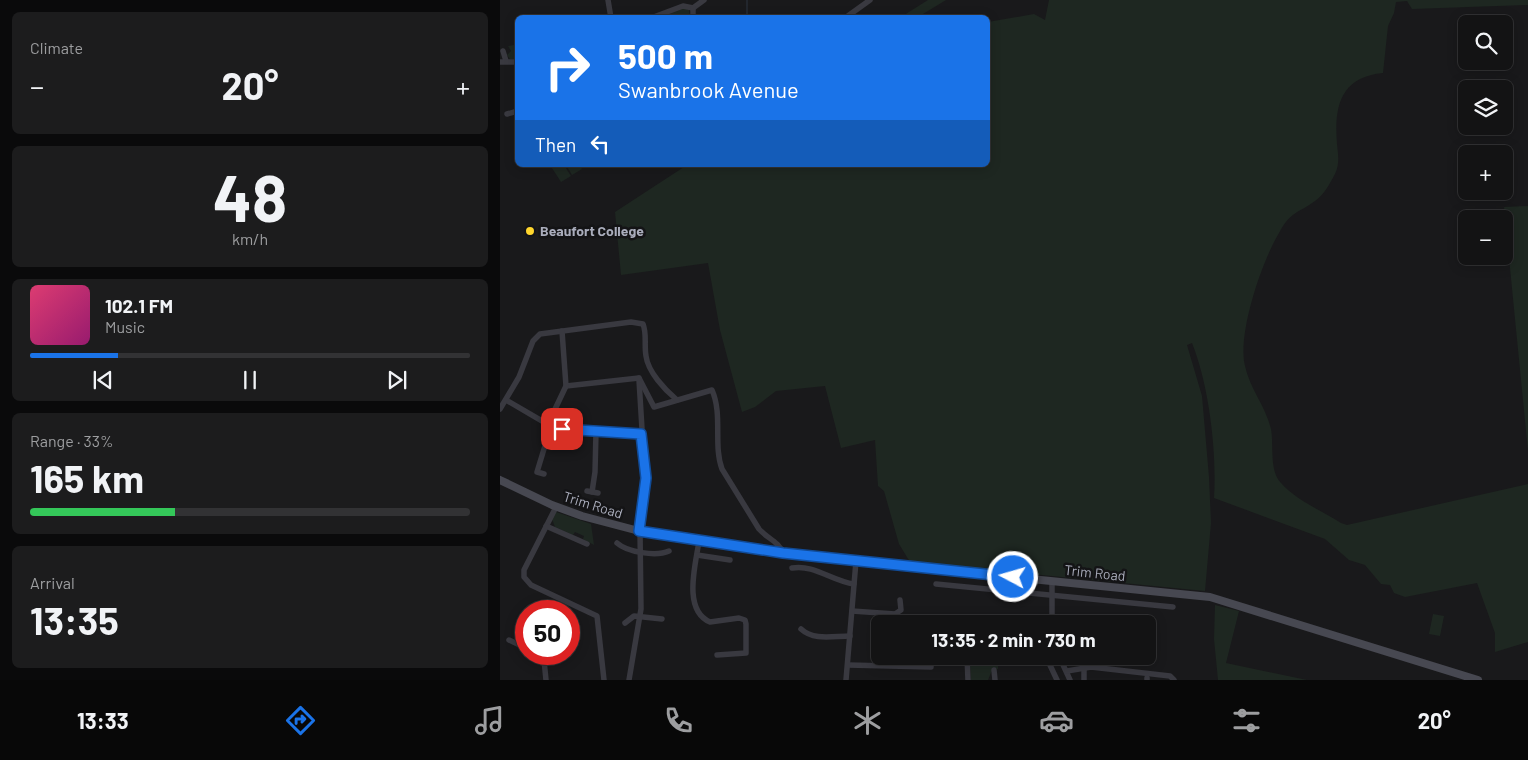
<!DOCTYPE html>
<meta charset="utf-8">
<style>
:root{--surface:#131314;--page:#1c1c1d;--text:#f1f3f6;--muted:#9d9ea0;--line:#323234;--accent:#1a73e8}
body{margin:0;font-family:Barlow,sans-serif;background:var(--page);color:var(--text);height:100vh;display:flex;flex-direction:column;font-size:19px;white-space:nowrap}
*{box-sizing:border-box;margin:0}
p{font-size:16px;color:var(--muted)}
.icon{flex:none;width:28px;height:28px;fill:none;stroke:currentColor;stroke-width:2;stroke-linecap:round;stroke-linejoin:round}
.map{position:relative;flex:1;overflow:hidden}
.drawer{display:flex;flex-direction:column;gap:12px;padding:12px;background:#0a0a0b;width:500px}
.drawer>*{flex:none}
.guide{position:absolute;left:15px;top:15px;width:475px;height:152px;border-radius:8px;box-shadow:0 2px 12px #0003,0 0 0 1px var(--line);background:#1a73e8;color:#fff;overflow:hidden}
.fabs{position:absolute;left:958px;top:15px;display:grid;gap:10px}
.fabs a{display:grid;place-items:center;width:55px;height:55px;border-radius:8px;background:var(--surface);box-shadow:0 2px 12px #0003,0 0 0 1px var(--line);font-size:25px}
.speed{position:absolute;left:15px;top:600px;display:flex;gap:10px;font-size:25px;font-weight:700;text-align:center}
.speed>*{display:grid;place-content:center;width:65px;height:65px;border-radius:50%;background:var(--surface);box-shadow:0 2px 12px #0003,0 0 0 1px var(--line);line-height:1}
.speed .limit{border:8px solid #d22;background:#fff;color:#111}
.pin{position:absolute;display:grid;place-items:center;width:42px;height:42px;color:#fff;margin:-21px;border-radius:10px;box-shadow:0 2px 8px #0006}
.me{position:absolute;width:55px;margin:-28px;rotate:276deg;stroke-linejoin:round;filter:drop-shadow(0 0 4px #0008)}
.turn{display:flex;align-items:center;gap:18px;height:105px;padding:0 20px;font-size:22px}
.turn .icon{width:65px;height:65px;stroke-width:2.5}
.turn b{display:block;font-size:35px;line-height:42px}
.then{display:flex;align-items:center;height:48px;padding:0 20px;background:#0003;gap:10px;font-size:19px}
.big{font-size:38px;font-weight:700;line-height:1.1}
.drawer .tile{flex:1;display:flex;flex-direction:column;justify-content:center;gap:8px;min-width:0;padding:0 18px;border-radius:8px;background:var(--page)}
.drawer .dial{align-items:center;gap:0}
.dial b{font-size:65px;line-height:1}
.song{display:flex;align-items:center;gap:15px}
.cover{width:60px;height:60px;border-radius:8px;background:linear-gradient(135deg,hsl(340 70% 55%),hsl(320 70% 35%))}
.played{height:5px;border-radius:2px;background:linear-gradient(90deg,var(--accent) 20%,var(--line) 20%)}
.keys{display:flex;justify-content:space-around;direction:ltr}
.heat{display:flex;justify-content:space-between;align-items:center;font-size:28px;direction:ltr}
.charge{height:8px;border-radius:4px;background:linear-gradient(90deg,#34c759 33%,var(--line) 0)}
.trip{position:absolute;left:371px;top:615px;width:285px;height:50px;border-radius:8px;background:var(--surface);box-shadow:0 2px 12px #0003,0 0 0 1px var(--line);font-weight:700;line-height:50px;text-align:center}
.tabs{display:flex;height:80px;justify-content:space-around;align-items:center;background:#080808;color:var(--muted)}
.tabs .icon{width:35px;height:35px}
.tabs .selected{color:var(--accent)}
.tabs b{font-size:22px;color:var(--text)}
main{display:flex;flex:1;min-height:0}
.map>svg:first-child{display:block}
.green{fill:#1e2721}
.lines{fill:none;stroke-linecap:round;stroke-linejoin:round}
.stream{stroke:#2d3540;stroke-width:1}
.street{stroke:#393940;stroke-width:5.5}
.secondary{stroke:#474851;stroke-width:8}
.route-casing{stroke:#114b97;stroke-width:12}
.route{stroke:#1a73e8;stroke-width:9}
.poi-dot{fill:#ffd62d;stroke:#141416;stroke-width:2}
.labels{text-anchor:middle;stroke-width:5;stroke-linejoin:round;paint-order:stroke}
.poi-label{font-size:14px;font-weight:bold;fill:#aaadbc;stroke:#141416;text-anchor:start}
.street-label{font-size:14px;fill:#aaadbc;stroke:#141416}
</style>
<main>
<section class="drawer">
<div class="tile"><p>Climate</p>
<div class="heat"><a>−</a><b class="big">20°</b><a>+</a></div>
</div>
<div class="tile dial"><b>48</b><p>km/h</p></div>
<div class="tile">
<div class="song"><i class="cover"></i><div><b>102.1 FM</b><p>Music</p></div></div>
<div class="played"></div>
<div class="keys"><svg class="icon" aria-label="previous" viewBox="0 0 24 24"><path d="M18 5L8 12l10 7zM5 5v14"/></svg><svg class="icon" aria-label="pause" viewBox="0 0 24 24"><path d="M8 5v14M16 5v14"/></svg><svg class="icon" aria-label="next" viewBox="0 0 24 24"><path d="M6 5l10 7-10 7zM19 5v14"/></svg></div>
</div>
<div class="tile"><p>Range · 33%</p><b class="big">165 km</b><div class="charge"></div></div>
<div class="tile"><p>Arrival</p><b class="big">13:35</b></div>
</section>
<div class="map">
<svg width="1028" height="680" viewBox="0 0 1028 680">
<rect width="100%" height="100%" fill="#19191b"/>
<g class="green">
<polygon points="428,0 446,0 418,17 401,17"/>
<path d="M549,0H1028V5L912,9L907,1L896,2L894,13L888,26L883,73C840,77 834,107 837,144C838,155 840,163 835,174C830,183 824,195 815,201C797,214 791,211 779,233C762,261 737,334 745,366C750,389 765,405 771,429C774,446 769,470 781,483C796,500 822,511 841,523L847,525L1028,484V642L995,652V633L977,583L905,597L894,593L890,585L881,584L865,565L849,560L825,539L714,498C717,452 709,385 692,343L687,345L702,396L709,477L711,523L705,591L410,562L399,544L384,491L378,486L375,440L341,448L325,386L276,391L255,407L242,412L220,330L208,263L121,275L115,212L187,165H488V22L534,14L545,20Z"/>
<polygon points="185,8 189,10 190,18 159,18"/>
<polygon points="14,45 17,52 17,60 10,59 7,55 11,51 8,46"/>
<polygon points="50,165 64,165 71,176 61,182"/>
<polygon points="66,165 79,165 82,169 72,175"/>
<polygon points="1028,206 1028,451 1004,207"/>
<polygon points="56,512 91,524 94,545 83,539 84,536 75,532 73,535 55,527 52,519"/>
<polygon points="715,605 739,611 726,663 807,680 718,680 714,639"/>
<polygon points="933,614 944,616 940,636 929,634"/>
<polygon points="472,659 498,661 498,669 492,670 488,680 471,680 470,663"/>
</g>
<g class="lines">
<polyline class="stream" points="247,0 247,18"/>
<g class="street">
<polyline points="108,0 111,18"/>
<polyline points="151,18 183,6 193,8 204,0"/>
<polyline points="193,18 193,8"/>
<polyline points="345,18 370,0"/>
<polyline points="3,51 6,61"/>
<polyline points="0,62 18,62"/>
<polyline points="7,114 18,111"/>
<path d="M139,378L154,407L212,390C223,415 213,445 222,469L259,529C268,539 278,541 283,553"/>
<polyline points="139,380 145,478 139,531"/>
<polyline points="66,386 139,378"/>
<polyline points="6,400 54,428 141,434"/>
<path d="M0,409L19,377L33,341L40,334L131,322L143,324C147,334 144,345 146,356C148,372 165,390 177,400"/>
<polyline points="48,424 66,386 62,331"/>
<polyline points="44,474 37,472 51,426"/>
<polyline points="87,491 98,493"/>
<polyline points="92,492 95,472 96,432"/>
<polyline points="56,507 24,570 24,577 31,585 97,616 104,680"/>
<polyline points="46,526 87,544"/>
<path d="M199,541C196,563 182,610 210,622L239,618L245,620L246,624V653L217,655"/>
<path d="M117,543C127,552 156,557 169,551"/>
<polyline points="197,555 230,560"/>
<path d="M292,568C314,564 332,581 354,584"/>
<polyline points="436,584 673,607"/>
<polyline points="352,611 395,614 401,610 400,600"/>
<polyline points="125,623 134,616 162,619"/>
<polyline points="552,624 552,581"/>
<path d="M301,629C314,641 333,636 350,636"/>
<polyline points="9,640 26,648"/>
<polyline points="40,654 44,660 46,680"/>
<polyline points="467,656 468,680"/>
<polyline points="475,656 549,663 560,658"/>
<polyline points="559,656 570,680"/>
<polyline points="549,663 557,680"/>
<polyline points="348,665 431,667 431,659"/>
<polyline points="584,669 584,680"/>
<polyline points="494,670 495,680"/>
<polyline points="567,671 591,667 670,676 674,680"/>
<polyline points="647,678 647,680"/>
<polyline points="129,680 141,609 140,531"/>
<polyline points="346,680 356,561"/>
</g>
<polyline class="secondary" points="0,480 52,505 82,516 139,531 199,541 342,560 710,597 978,680"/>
</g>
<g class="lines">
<defs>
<polyline id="route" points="62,429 141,434 146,478 139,531 283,553 513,577"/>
</defs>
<use href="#route" class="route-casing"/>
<use href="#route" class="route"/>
</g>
<circle class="poi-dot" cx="30" cy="231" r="5"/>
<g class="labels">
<g class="poi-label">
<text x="40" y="236">Beaufort College</text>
</g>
<g class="street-label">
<text transform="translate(93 505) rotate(17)" y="5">Trim Road</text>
<text transform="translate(595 573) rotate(6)" y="5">Trim Road</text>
</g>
</g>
</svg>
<div class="fabs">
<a><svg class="icon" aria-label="search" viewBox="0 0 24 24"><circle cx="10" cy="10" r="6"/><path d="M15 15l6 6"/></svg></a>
<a><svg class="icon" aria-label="layers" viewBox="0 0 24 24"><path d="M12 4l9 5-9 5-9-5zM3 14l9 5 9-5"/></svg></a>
<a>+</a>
<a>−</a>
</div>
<div class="speed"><div class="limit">50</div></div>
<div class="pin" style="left:62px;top:429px;background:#d93025"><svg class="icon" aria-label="arrive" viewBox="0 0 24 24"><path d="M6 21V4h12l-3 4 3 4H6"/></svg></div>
<svg class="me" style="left:513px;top:577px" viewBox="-20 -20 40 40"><circle r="17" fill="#1a73e8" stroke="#fff" stroke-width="3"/><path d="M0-11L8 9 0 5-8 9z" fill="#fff"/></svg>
<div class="trip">13:35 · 2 min · 730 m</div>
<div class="guide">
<div class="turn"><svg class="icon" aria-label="right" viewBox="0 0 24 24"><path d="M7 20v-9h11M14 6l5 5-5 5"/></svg><div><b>500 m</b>Swanbrook Avenue</div></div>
<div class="then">Then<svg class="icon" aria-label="left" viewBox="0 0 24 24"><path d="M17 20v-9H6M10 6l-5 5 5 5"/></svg></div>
</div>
</div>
</main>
<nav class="tabs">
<b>13:33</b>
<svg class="icon selected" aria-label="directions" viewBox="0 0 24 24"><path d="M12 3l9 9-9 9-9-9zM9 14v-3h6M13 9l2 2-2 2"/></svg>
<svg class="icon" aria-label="music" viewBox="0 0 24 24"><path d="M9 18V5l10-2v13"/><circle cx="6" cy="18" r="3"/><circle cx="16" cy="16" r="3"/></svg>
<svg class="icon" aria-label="phone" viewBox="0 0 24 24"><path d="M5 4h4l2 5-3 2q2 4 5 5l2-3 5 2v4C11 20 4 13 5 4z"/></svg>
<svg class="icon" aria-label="climate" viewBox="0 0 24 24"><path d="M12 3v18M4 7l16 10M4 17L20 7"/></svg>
<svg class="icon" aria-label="car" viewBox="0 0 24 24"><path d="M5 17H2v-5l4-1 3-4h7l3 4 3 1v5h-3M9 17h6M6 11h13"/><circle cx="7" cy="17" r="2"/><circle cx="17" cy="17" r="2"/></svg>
<svg class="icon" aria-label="filters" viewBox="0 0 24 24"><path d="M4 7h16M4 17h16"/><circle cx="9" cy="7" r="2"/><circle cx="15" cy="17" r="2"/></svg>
<b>20°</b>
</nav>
